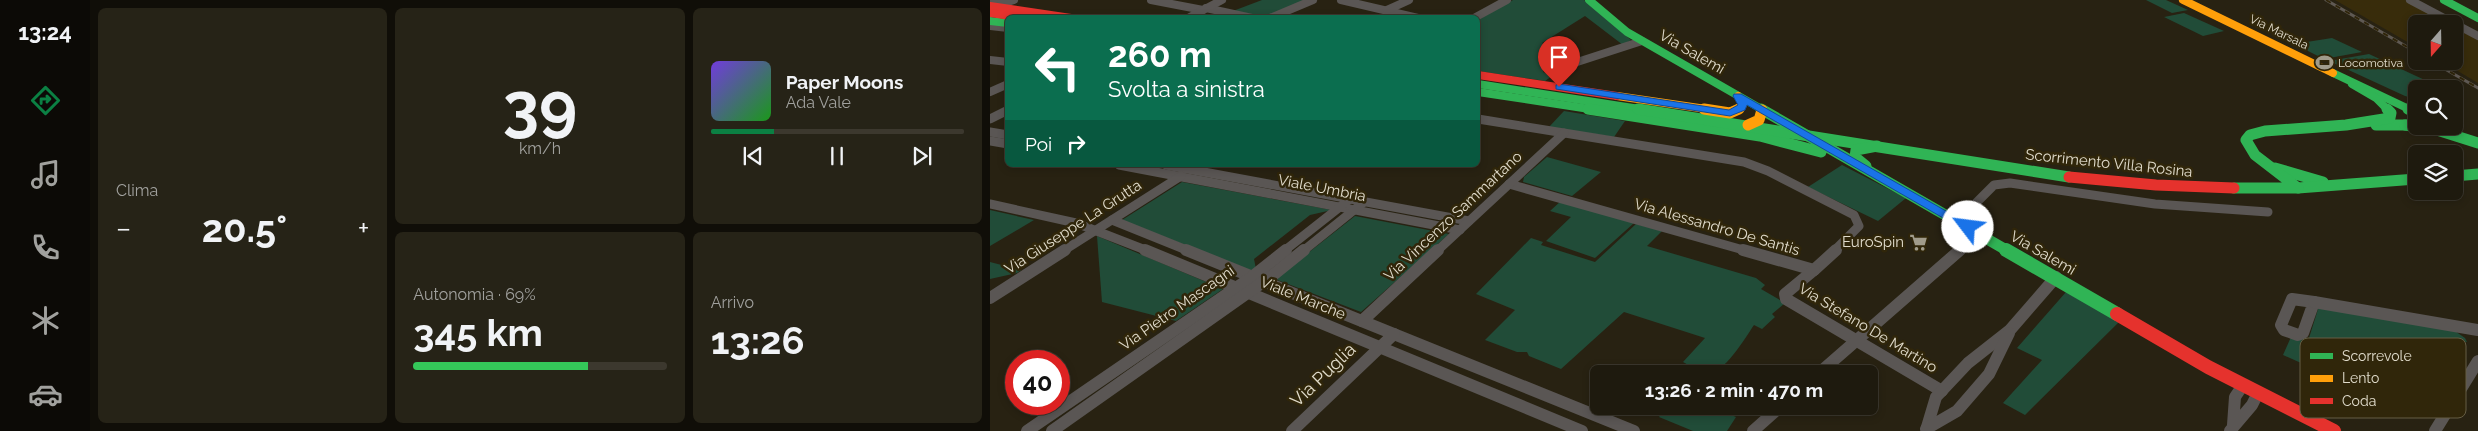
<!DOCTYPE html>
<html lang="it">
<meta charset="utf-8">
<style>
:root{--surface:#1e1a0e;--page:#262317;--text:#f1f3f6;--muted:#a1a19e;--line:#3c382e;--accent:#0b8043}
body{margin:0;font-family:Raleway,sans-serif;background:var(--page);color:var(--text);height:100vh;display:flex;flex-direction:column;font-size:19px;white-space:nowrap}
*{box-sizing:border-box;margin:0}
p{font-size:16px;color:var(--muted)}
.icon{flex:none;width:28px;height:28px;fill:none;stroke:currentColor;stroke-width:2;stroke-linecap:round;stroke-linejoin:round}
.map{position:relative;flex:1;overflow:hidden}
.side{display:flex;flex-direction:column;gap:8px;padding:8px;background:#100e08;width:900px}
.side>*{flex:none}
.banner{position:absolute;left:15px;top:15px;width:475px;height:152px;border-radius:8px;box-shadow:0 2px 8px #0003,0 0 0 1px var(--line);background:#0b6e4f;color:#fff;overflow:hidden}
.needle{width:32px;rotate:200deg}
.tools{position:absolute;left:1418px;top:15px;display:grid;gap:10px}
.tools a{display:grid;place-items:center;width:55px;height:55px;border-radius:8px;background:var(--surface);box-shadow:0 2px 8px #0003,0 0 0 1px var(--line);font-size:25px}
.speed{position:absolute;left:15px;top:350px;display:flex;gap:10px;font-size:25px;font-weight:700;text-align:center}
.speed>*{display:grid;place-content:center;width:65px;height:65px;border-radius:50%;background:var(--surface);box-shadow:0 2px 8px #0003,0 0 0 1px var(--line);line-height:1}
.speed .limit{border:8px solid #d22;background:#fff;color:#111}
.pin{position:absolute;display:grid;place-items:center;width:42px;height:42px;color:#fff;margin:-51px -21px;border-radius:50% 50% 50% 0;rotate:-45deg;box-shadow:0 0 5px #0007}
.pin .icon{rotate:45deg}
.me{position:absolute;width:55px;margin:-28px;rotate:300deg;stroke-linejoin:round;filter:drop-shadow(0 0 4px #0008)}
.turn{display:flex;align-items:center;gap:18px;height:105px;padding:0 20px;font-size:22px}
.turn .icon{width:65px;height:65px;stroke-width:2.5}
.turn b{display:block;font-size:35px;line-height:42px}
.then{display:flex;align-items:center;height:48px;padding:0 20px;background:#0003;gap:10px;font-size:19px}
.big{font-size:38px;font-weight:700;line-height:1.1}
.side .card{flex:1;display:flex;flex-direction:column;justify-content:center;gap:8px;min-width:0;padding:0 18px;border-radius:8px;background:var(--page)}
.side .dial{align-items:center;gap:0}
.dial b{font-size:65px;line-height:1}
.song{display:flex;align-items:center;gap:15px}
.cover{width:60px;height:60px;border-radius:8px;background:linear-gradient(135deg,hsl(260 70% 55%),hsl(120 70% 35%))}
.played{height:5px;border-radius:2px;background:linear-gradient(90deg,var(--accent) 25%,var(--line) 25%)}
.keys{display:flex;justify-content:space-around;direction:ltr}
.heat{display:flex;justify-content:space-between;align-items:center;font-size:28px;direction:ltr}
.charge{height:8px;border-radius:4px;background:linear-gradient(90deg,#34c759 69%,var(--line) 0)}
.side .tiles{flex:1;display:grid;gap:8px;grid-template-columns:repeat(3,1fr)}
.card:first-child{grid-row:span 2}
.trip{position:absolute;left:600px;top:365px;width:288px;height:50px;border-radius:8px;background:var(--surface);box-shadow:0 2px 8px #0003,0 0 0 1px var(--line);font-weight:700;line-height:50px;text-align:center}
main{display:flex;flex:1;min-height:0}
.tab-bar{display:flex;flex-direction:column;width:90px;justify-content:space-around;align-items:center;background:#0c0a06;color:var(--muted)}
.tab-bar .icon{width:35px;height:35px}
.tab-bar .on{color:var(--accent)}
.tab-bar b{font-size:22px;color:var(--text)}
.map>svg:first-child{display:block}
.built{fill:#382c0b}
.green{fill:#214c38}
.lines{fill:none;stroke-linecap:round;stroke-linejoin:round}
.street-far2{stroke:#5a5654;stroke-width:8}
.street-far1{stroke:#5a5654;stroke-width:9}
.street{stroke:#5a5654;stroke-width:12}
.fast-far2{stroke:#30b455;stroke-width:8}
.fast-far1{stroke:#30b455;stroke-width:11}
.fast{stroke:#30b455;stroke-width:14}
.slow-far1{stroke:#ff9f0a;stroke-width:8}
.slow{stroke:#ff9f0a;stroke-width:11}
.jam-far2{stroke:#e5322d;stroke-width:8}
.jam-far1{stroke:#e5322d;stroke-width:11}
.jam{stroke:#e5322d;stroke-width:14}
.rail-casing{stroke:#5f5953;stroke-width:3}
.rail{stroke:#30260a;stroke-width:2;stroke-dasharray:5.5;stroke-linecap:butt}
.route{fill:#1a73e8;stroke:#114b97}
.labels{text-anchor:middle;stroke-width:5;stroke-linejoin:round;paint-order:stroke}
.far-street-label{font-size:12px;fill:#e1dccc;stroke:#30260a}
.far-poi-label{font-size:12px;fill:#e1dccc;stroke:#30260a;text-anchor:start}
.street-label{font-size:15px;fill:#e1dccc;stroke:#30260a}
.poi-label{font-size:15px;fill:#e1dccc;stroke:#30260a;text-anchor:end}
.near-street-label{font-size:18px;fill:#e1dccc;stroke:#30260a}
.key{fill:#30260a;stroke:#655d44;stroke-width:1}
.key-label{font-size:14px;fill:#e1dccc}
</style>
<main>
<nav class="tab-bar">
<b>13:24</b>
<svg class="icon on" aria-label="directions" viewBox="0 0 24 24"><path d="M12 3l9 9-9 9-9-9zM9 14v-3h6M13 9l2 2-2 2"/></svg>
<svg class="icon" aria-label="music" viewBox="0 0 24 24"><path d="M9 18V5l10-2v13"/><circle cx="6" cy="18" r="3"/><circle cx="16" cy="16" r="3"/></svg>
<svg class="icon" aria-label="phone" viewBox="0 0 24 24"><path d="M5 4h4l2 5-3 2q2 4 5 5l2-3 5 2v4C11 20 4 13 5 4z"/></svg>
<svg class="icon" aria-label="climate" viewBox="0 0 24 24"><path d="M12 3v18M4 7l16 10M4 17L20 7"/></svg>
<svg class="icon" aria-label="car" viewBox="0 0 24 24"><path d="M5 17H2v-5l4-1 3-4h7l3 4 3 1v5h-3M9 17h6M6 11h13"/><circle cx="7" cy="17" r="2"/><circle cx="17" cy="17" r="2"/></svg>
</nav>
<section class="side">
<div class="tiles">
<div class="card"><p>Clima</p>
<div class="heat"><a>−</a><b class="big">20.5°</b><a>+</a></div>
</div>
<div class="card dial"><b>39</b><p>km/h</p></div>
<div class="card">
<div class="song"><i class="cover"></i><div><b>Paper Moons</b><p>Ada Vale</p></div></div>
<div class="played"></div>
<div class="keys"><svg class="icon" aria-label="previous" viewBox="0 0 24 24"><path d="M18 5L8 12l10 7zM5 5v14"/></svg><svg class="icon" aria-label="pause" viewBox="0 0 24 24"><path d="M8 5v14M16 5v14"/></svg><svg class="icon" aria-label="next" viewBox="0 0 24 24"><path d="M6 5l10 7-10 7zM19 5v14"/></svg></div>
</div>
<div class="card"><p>Autonomia · 69%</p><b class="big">345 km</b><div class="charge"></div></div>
<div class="card"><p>Arrivo</p><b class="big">13:26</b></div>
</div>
</section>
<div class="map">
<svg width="1488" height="431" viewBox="0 0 1488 431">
<rect width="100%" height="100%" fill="#282212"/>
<g class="built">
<polygon points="1345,0 1415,0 1459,24 1426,24 1426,47"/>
<polygon points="1464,26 1488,40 1488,83 1451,61 1464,61"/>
</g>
<g class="green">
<polygon points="272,0 320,0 278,17 243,11"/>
<polygon points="523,0 594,0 641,40 633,45 595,16 552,43 581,62 569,61 555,65 553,72 562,76 555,81 488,71 488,20"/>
<polygon points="1156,0 1176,0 1198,10 1182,13"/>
<polygon points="1194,13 1234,31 1213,36 1174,17"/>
<polygon points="1342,38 1372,52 1334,59 1304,44"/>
<polygon points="1379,54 1454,89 1426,89 1426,99 1415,96 1339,61"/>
<polygon points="574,111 635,121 624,137 559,127"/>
<polygon points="557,157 611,172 582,196 533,182 534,177"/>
<polygon points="852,165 916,198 888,221 818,187"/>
<polygon points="192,182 342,210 320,215 264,259 266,269 263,272 132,220"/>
<polygon points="571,201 644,223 605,258 556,241 581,217 560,211"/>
<polygon points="0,210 44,220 0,246"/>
<polygon points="365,216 459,234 371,312 285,279"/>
<path d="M646,224L672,231L657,246L766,278L775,285L771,289L795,303L782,314L785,317L772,329L764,325C755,338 732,378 714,374C707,372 699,365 693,362L715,338L634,312L571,369L539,356L537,352H527L495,340L525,310L486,294L541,238L553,242L551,245L605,262Z"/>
<polygon points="107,236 233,289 186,321 112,302"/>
<polygon points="0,262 31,270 27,273 0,279"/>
<polygon points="1076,292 1129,322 1035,415 1013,403 1052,360 1027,348"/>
<polygon points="1329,306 1462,329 1475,338 1477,342 1461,340 1414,409 1293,355 1301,337 1319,338"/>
<polygon points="677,406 719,406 746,417 737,431 703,431 669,417"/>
</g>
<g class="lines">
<g class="street-far2">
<polyline points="161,0 213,10"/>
<polyline points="351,0 428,18"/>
<polyline points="1420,0 1488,36"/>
<polyline points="0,2 15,3 24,0"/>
<polyline points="216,8 262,18"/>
<polyline points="397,10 419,0"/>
<polyline points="198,18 232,0"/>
<polyline points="280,18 323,0"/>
<polyline points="484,18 517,0"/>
<polyline points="0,26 18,28"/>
<polyline points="0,60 18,62"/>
<path d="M564,64L578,65L579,69C572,73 565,75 558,69Z"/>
<polyline points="578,65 652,41"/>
<polyline points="0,92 18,84"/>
</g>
<g class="street-far1">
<polyline points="0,119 18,110"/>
<polyline points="488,119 754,162 778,171 864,215 869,226 844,251"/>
<polyline points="0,132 18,135"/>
<polyline points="0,141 18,144"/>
<polyline points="129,165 470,230"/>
<polyline points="176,165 479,221"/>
<polyline points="519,184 757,251"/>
<polyline points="0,204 86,223 158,251"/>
<polyline points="122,220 199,251"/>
<polyline points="968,221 1004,185 1020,183 1165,204 1278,212"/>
<polyline points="73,251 191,176"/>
<polyline points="294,251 360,199"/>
<polyline points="313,251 374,202"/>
<polyline points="447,251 574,133"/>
<polyline points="968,251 989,233"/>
</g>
<g class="street">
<polyline points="155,250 592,431"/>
<polyline points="196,250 644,431"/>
<polyline points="753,250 824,270 846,250"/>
<polyline points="824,270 795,294 796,299 952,391"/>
<polyline points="0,298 75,250"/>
<polygon points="1302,299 1324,302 1313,333 1308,335 1294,330 1291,325"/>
<polyline points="1324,302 1488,330"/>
<polyline points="372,321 448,250"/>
<polyline points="828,374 970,250"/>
<polyline points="1243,425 1245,397 1253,385"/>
<polyline points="937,427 946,397 978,363 1020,330 1066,277"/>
<polyline points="936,429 967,411 999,374 1019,333"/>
<polyline points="37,431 262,277 296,250"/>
<polyline points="62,431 283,275 314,250"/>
<polyline points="302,431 404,334"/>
<polyline points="763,431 791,406"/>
<polyline points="1240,431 1262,405 1268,393"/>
<polyline points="1445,431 1488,361"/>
</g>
<g class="fast-far2">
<polyline points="599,0 637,32 773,110"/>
<polyline points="1454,0 1488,18"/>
<polyline points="0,21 18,23"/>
<polyline points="1343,73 1421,110"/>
<polyline points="488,84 656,110"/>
<polyline points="1362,84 1386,98 1398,110"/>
<polyline points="488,92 606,110"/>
</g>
<g class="fast-far1">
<polyline points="598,109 770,136 831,152"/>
<polyline points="648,109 1079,177"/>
<polyline points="771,109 1018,251"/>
<polyline points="1418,109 1426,113"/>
<polyline points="1386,125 1426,125"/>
<polyline points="1415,125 1447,130 1488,143"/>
<polyline points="876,166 865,157 866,150 887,146"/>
<polyline points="1285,168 1333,182"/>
<polyline points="1464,176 1488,174"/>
<polyline points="1298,184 1308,188 1426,179"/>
<polyline points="1244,188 1308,188 1265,155 1256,140 1260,135 1275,131 1356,125 1400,118 1401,113 1397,109"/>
</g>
<polyline class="fast" points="1016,250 1127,314"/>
<g class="slow-far1">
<polyline points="1193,0 1343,73"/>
<polyline points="627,96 723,110"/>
<polyline points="746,110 753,105 748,96"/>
</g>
<g class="slow">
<polyline points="714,109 740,113 749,109"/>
<polyline points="758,125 769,120 772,110"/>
</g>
<g class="jam-far2">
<polyline points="0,6 81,18"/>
<polyline points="0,13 33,18"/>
<polyline points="488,75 627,96"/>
</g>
<polyline class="jam-far1" points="1079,177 1166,185 1244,188"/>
<polyline class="jam" points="1127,314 1218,367 1344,431"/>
<defs>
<g id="rail">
<polyline points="1336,0 1426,52"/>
<polyline points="1441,61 1488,88"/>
</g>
</defs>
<use href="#rail" class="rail-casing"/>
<use href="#rail" class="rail"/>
</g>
<polygon class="route" points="569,84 739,110 748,105 743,96 744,94 751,94 984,227 983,230 974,230 757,105 755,110 740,116 566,89 566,85"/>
<defs>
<symbol id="stadium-bare" viewBox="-9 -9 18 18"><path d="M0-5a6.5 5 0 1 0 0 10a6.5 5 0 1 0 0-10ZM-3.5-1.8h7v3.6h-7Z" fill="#a09b8b" stroke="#30260a" stroke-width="2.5" paint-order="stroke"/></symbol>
<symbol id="supermarket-bare" viewBox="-9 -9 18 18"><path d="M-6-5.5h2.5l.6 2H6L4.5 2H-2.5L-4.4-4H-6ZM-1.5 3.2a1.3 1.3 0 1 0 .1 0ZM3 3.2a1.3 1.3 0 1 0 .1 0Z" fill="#a09b8b" stroke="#30260a" stroke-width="2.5" paint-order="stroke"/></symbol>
</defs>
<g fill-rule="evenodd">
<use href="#stadium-bare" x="1322" y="50" width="25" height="25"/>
<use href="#supermarket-bare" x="916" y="230" width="25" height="25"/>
</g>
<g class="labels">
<g class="far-street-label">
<text transform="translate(1289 32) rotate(26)" y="4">Via Marsala</text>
</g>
<g class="far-poi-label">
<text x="1348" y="67">Locomotiva</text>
</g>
<g class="street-label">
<text transform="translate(702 52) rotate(30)" y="5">Via Salemi</text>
<text transform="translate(1119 163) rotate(6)" y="5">Scorrimento Villa Rosina</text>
<text transform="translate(332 188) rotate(11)" y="5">Viale Umbria</text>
<text transform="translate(463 216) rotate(-43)" y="5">Via Vincenzo Sammartano</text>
<text transform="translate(83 227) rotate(-33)" y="5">Via Giuseppe La Grutta</text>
<text transform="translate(727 227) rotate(16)" y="5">Via Alessandro De Santis</text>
<text transform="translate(1053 253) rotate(30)" y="5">Via Salemi</text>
<text transform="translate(313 298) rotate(22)" y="5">Viale Marche</text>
<text transform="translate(187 308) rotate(-35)" y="5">Via Pietro Mascagni</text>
<text transform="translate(878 328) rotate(31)" y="5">Via Stefano De Martino</text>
</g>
<g class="poi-label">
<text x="914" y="247">EuroSpin</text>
</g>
<g class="near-street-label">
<text transform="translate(333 375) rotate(-44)" y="6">Via Puglia</text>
</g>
</g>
<rect x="1310" y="338" width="166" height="80" rx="8" class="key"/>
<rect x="1320" y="353" width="23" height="6" fill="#30b455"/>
<rect x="1320" y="375" width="23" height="7" fill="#ff9f0a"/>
<rect x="1320" y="398" width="23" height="6" fill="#e5322d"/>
<g class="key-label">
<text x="1352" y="361">Scorrevole</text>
<text x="1352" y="383">Lento</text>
<text x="1352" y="406">Coda</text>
</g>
</svg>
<div class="tools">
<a><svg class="needle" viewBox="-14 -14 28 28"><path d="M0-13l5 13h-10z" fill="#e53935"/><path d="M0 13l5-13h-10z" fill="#a1a19e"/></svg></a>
<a><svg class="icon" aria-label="search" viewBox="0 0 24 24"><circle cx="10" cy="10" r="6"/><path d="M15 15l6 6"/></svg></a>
<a><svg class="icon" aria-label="layers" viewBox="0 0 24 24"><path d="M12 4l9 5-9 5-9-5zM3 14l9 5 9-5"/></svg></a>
</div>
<div class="speed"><div class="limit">40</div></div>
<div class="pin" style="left:569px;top:87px;background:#d93025"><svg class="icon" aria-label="arrive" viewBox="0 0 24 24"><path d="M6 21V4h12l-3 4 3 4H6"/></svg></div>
<svg class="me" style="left:978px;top:227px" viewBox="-20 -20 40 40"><circle r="19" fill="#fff"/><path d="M0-13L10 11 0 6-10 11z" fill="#1a73e8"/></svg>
<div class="trip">13:26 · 2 min · 470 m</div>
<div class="banner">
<div class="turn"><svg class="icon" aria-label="left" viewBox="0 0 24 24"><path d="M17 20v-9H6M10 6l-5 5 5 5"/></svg><div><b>260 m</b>Svolta a sinistra</div></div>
<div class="then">Poi<svg class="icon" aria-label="right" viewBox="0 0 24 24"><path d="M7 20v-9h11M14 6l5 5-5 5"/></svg></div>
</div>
</div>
</main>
